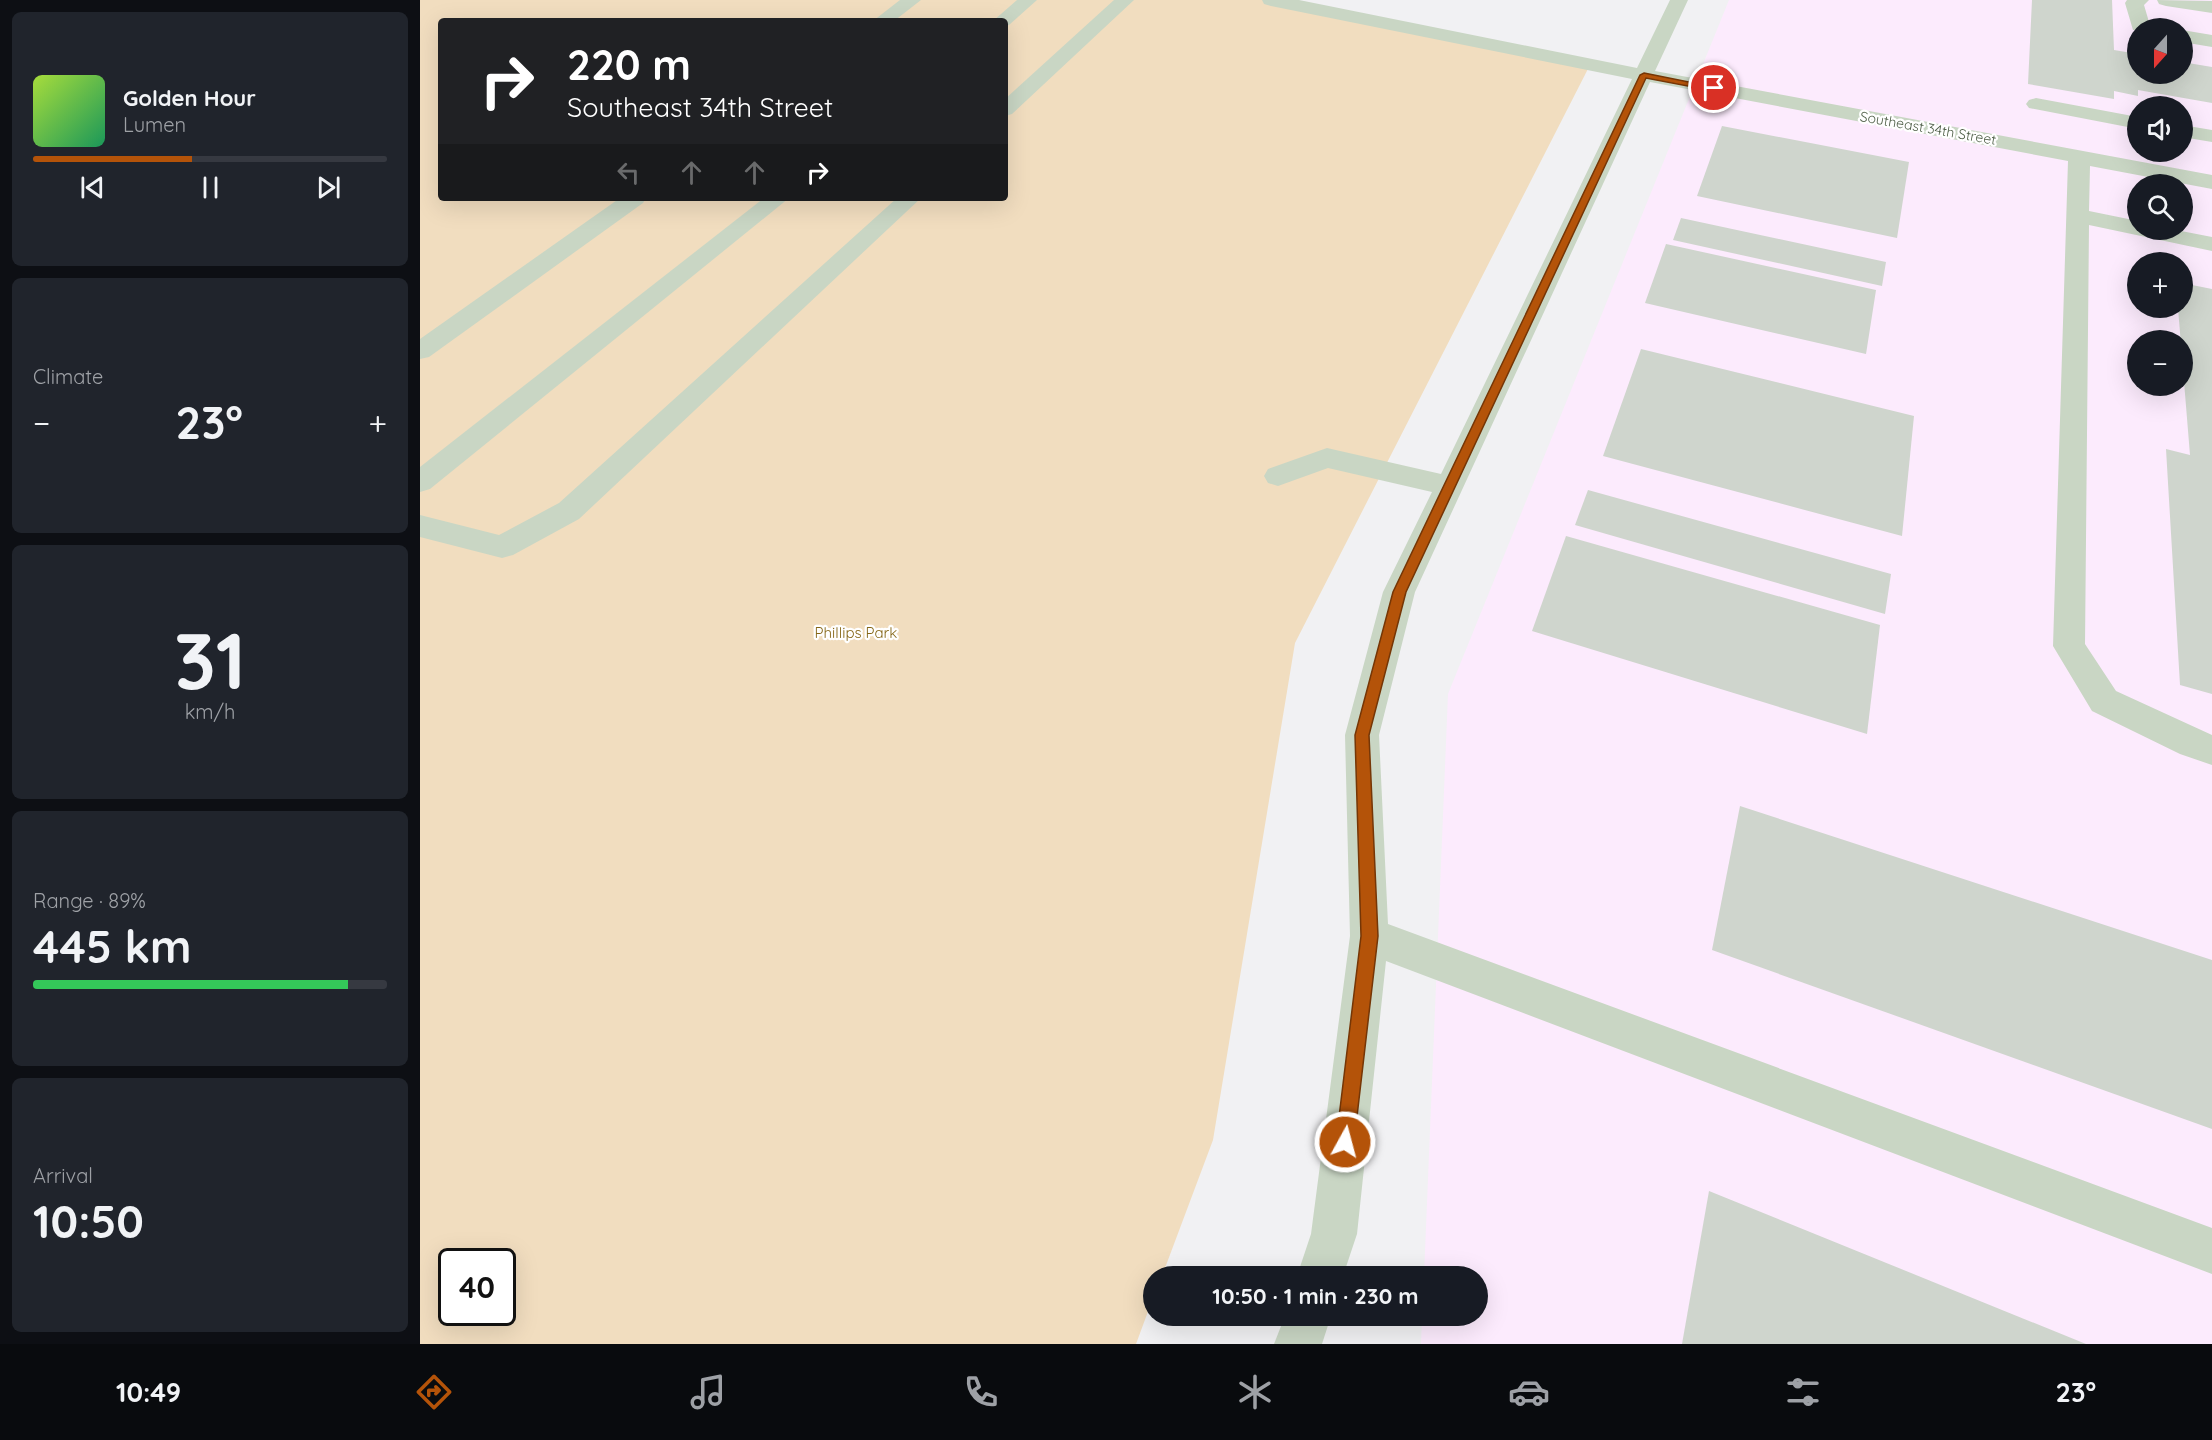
<!DOCTYPE html>
<meta charset="utf-8">
<style>
:root{--surface:#171b24;--page:#20242c;--text:#f1f3f6;--muted:#9ea1a6;--line:#363941;--accent:#b45309}
body{margin:0;font-family:Quicksand,sans-serif;background:var(--page);color:var(--text);height:100vh;display:flex;flex-direction:column;font-size:22px;white-space:nowrap}
*{box-sizing:border-box;margin:0}
p{font-size:20px;color:var(--muted)}
.icon{flex:none;width:33px;height:33px;fill:none;stroke:currentColor;stroke-width:2;stroke-linecap:round;stroke-linejoin:round}
.map{position:relative;flex:1;overflow:hidden}
.details{display:flex;flex-direction:column;gap:12px;padding:12px;background:#0d0f14;width:420px}
.details>*{flex:none}
.top-card{position:absolute;left:18px;top:18px;width:570px;height:183px;border-radius:6px;box-shadow:0 6px 24px #0002;background:#202124;color:#fff;overflow:hidden}
.needle{width:39px;rotate:201deg}
.buttons{position:absolute;left:1707px;top:18px;display:grid;gap:12px}
.buttons a{display:grid;place-items:center;width:66px;height:66px;border-radius:50%;background:var(--surface);box-shadow:0 6px 24px #0002;font-size:30px}
.speed{position:absolute;left:18px;top:1248px;display:flex;gap:12px;font-size:30px;font-weight:700;text-align:center}
.speed>*{display:grid;place-content:center;width:78px;height:78px;border-radius:50%;background:var(--surface);box-shadow:0 6px 24px #0002;line-height:1}
.speed .limit{border:3px solid #111;border-radius:9px;background:#fff;color:#111}
.pin{position:absolute;display:grid;place-items:center;width:51px;height:51px;color:#fff;margin:-26px;border:3px solid #fff;border-radius:50%;box-shadow:0 2px 6px #0007}
.me{position:absolute;width:66px;margin:-33px;rotate:7deg;stroke-linejoin:round;filter:drop-shadow(0 0 4px #0008)}
.turn{display:flex;align-items:center;gap:21px;height:126px;padding:0 30px;font-size:27px}
.turn .icon{width:78px;height:78px;stroke-width:2.5}
.turn b{display:block;font-size:42px;line-height:51px}
.lanes{display:flex;align-items:center;height:57px;padding:0 30px;background:#0003;justify-content:center;gap:30px;direction:ltr}
.lanes .off{opacity:.35}
.big{font-size:45px;font-weight:800;line-height:1.1}
.details .tile{flex:1;display:flex;flex-direction:column;justify-content:center;gap:9px;min-width:0;padding:0 21px;border-radius:9px;background:var(--page)}
.details .dial{align-items:center;gap:0}
.dial b{font-size:78px;line-height:1}
.song{display:flex;align-items:center;gap:18px}
.cover{width:72px;height:72px;border-radius:9px;background:linear-gradient(135deg,hsl(80 70% 55%),hsl(150 70% 35%))}
.played{height:6px;border-radius:3px;background:linear-gradient(90deg,var(--accent) 45%,var(--line) 45%)}
.keys{display:flex;justify-content:space-around;direction:ltr}
.heat{display:flex;justify-content:space-between;align-items:center;font-size:33px;direction:ltr}
.charge{height:9px;border-radius:4px;background:linear-gradient(90deg,#34c759 89%,var(--line) 0)}
.trip{position:absolute;left:723px;top:1266px;width:345px;height:60px;border-radius:30px;background:var(--surface);box-shadow:0 6px 24px #0002;font-weight:800;line-height:60px;text-align:center}
.menu{display:flex;height:96px;justify-content:space-around;align-items:center;background:#090b0e;color:var(--muted)}
.menu .icon{width:42px;height:42px}
.menu .on{color:var(--accent)}
.menu b{font-size:27px;color:var(--text)}
main{display:flex;flex:1;min-height:0}
.map>svg:first-child{display:block}
.commercial{fill:#fcebfd;fill-rule:evenodd}
.green{fill:#f1ddbf;fill-rule:evenodd}
.building{fill:#cfd5cd}
.lines{fill:none;stroke-linecap:round;stroke-linejoin:round}
.minor{fill:#c9d6c4;fill-rule:evenodd}
.route{fill:#b45309;stroke:#753606;stroke-width:1.5}
.labels{text-anchor:middle;stroke-width:4.5;stroke-linejoin:round;paint-order:stroke}
.far-street-label{font-size:14px;fill:#4f5f48;stroke:#fff}
.park-label{font-size:15px;fill:#846515;stroke:#fff}
</style>
<main>
<section class="details">
<div class="tile">
<div class="song"><i class="cover"></i><div><b>Golden Hour</b><p>Lumen</p></div></div>
<div class="played"></div>
<div class="keys"><svg class="icon" aria-label="previous" viewBox="0 0 24 24"><path d="M18 5L8 12l10 7zM5 5v14"/></svg><svg class="icon" aria-label="pause" viewBox="0 0 24 24"><path d="M8 5v14M16 5v14"/></svg><svg class="icon" aria-label="next" viewBox="0 0 24 24"><path d="M6 5l10 7-10 7zM19 5v14"/></svg></div>
</div>
<div class="tile"><p>Climate</p>
<div class="heat"><a>−</a><b class="big">23°</b><a>+</a></div>
</div>
<div class="tile dial"><b>31</b><p>km/h</p></div>
<div class="tile"><p>Range · 89%</p><b class="big">445 km</b><div class="charge"></div></div>
<div class="tile"><p>Arrival</p><b class="big">10:50</b></div>
</section>
<div class="map">
<svg width="1792" height="1344" viewBox="0 0 1792 1344">
<rect width="100%" height="100%" fill="#f1f1f3"/>
<path class="commercial" d="M1309,0H1792V1344H1001L1002,1316H1058V1276H1004L1028,694ZM1718,28H1762V74H1718ZM1718,106H1762V152H1718ZM1718,184H1762V230H1718ZM1718,262H1762V308H1718ZM1718,340H1762V386H1718Z"/>
<path class="green" d="M0,0H863L1172,61L875,643L793,1140L742,1276H734L733,1298L716,1344H0ZM21,21H585V198H21ZM32,1262H82V1312H32Z"/>
<g class="building">
<polygon points="1612,0 1692,0 1694,50 1718,54 1718,74 1762,74 1762,62 1792,67 1792,103 1718,90 1718,96 1694,91 1694,99 1608,84"/>
<polygon points="1302,126 1489,162 1477,238 1277,196"/>
<polygon points="1261,218 1466,262 1462,286 1253,240"/>
<polygon points="1246,244 1456,290 1446,354 1225,303"/>
<polygon points="1762,283 1792,289 1792,694 1760,685 1746,449 1770,455 1758,308 1762,308"/>
<polygon points="1221,349 1494,416 1482,536 1183,456"/>
<polygon points="1168,490 1471,574 1465,614 1155,525"/>
<polygon points="1146,536 1460,625 1447,734 1112,631"/>
<polygon points="1320,806 1792,960 1792,1129 1292,950"/>
<polygon points="1289,1191 1666,1344 1262,1344"/>
</g>
<g class="lines">
<g class="minor">
<polygon points="480,0 501,0 474,21 453,21"/>
<polygon points="597,0 617,0 589,25 585,26 585,21 573,21"/>
<polygon points="694,0 714,0 592,114 585,116 585,99"/>
<polygon points="842,0 879,0 1217,68 1250,0 1268,0 1235,71 1792,175 1792,189 1670,166 1669,211 1718,221 1718,230 1756,230 1792,237 1792,251 1669,225 1665,644 1696,691 1792,735 1792,765 1760,754 1672,711 1633,646 1648,161 1230,82 995,592 959,735 968,924 1792,1228 1792,1274 966,961 937,1234 923,1276 877,1276 891,1234 930,936 925,735 963,592 1012,492 908,468 858,486 848,483 844,476 848,469 907,448 1021,474 1212,79 851,6 844,4"/>
<polygon points="1707,0 1729,0 1724,5 1729,22 1734,24 1736,28 1713,30 1705,3"/>
<polygon points="1737,0 1792,1 1792,13 1746,6 1739,4"/>
<polygon points="1762,30 1792,35 1792,47 1762,42"/>
<polygon points="1616,98 1718,117 1718,129 1609,108 1606,104 1609,100"/>
<polygon points="1762,125 1792,130 1792,142 1762,137"/>
<polygon points="200,198 226,198 223,203 9,357 0,359 0,339"/>
<polygon points="344,198 369,198 10,489 0,492 0,467"/>
<polygon points="477,198 501,198 159,519 93,555 82,558 0,537 0,515 79,535 139,503"/>
<polygon points="865,1316 911,1316 902,1344 854,1344"/>
</g>
</g>
<polygon class="route" points="1224,73 1299,88 1294,91 1226,78 986,592 949,735 958,936 934,1142 931,1149 925,1151 919,1149 916,1142 941,936 935,735 973,592 1220,75"/>
<g class="labels">
<g class="far-street-label">
<text transform="translate(1508 128) rotate(10)" y="5">Southeast 34th Street</text>
</g>
<g class="park-label">
<text x="436" y="638">Phillips Park</text>
</g>
</g>
</svg>
<div class="buttons">
<a><svg class="needle" viewBox="-14 -14 28 28"><path d="M0-13l5 13h-10z" fill="#e53935"/><path d="M0 13l5-13h-10z" fill="#9ea1a6"/></svg></a>
<a><svg class="icon" aria-label="sound" viewBox="0 0 24 24"><path d="M4 9h4l5-4v14l-5-4H4zM17 9q2 3 0 6"/></svg></a>
<a><svg class="icon" aria-label="search" viewBox="0 0 24 24"><circle cx="10" cy="10" r="6"/><path d="M15 15l6 6"/></svg></a>
<a>+</a>
<a>−</a>
</div>
<div class="speed"><div class="limit">40</div></div>
<div class="pin" style="left:1294px;top:88px;background:#d93025"><svg class="icon" aria-label="arrive" viewBox="0 0 24 24"><path d="M6 21V4h12l-3 4 3 4H6"/></svg></div>
<svg class="me" style="left:925px;top:1142px" viewBox="-20 -20 40 40"><circle r="17" fill="#b45309" stroke="#fff" stroke-width="3"/><path d="M0-11L8 9 0 5-8 9z" fill="#fff"/></svg>
<div class="trip">10:50 · 1 min · 230 m</div>
<div class="top-card">
<div class="turn"><svg class="icon" aria-label="right" viewBox="0 0 24 24"><path d="M7 20v-9h11M14 6l5 5-5 5"/></svg><div><b>220 m</b>Southeast 34th Street</div></div>
<div class="lanes"><svg class="icon off" aria-label="left" viewBox="0 0 24 24"><path d="M17 20v-9H6M10 6l-5 5 5 5"/></svg><svg class="icon off" aria-label="ahead" viewBox="0 0 24 24"><path d="M12 20V5M6 11l6-6 6 6"/></svg><svg class="icon off" aria-label="ahead" viewBox="0 0 24 24"><path d="M12 20V5M6 11l6-6 6 6"/></svg><svg class="icon" aria-label="right" viewBox="0 0 24 24"><path d="M7 20v-9h11M14 6l5 5-5 5"/></svg></div>
</div>
</div>
</main>
<nav class="menu">
<b>10:49</b>
<svg class="icon on" aria-label="directions" viewBox="0 0 24 24"><path d="M12 3l9 9-9 9-9-9zM9 14v-3h6M13 9l2 2-2 2"/></svg>
<svg class="icon" aria-label="music" viewBox="0 0 24 24"><path d="M9 18V5l10-2v13"/><circle cx="6" cy="18" r="3"/><circle cx="16" cy="16" r="3"/></svg>
<svg class="icon" aria-label="phone" viewBox="0 0 24 24"><path d="M5 4h4l2 5-3 2q2 4 5 5l2-3 5 2v4C11 20 4 13 5 4z"/></svg>
<svg class="icon" aria-label="climate" viewBox="0 0 24 24"><path d="M12 3v18M4 7l16 10M4 17L20 7"/></svg>
<svg class="icon" aria-label="car" viewBox="0 0 24 24"><path d="M5 17H2v-5l4-1 3-4h7l3 4 3 1v5h-3M9 17h6M6 11h13"/><circle cx="7" cy="17" r="2"/><circle cx="17" cy="17" r="2"/></svg>
<svg class="icon" aria-label="filters" viewBox="0 0 24 24"><path d="M4 7h16M4 17h16"/><circle cx="9" cy="7" r="2"/><circle cx="15" cy="17" r="2"/></svg>
<b>23°</b>
</nav>
